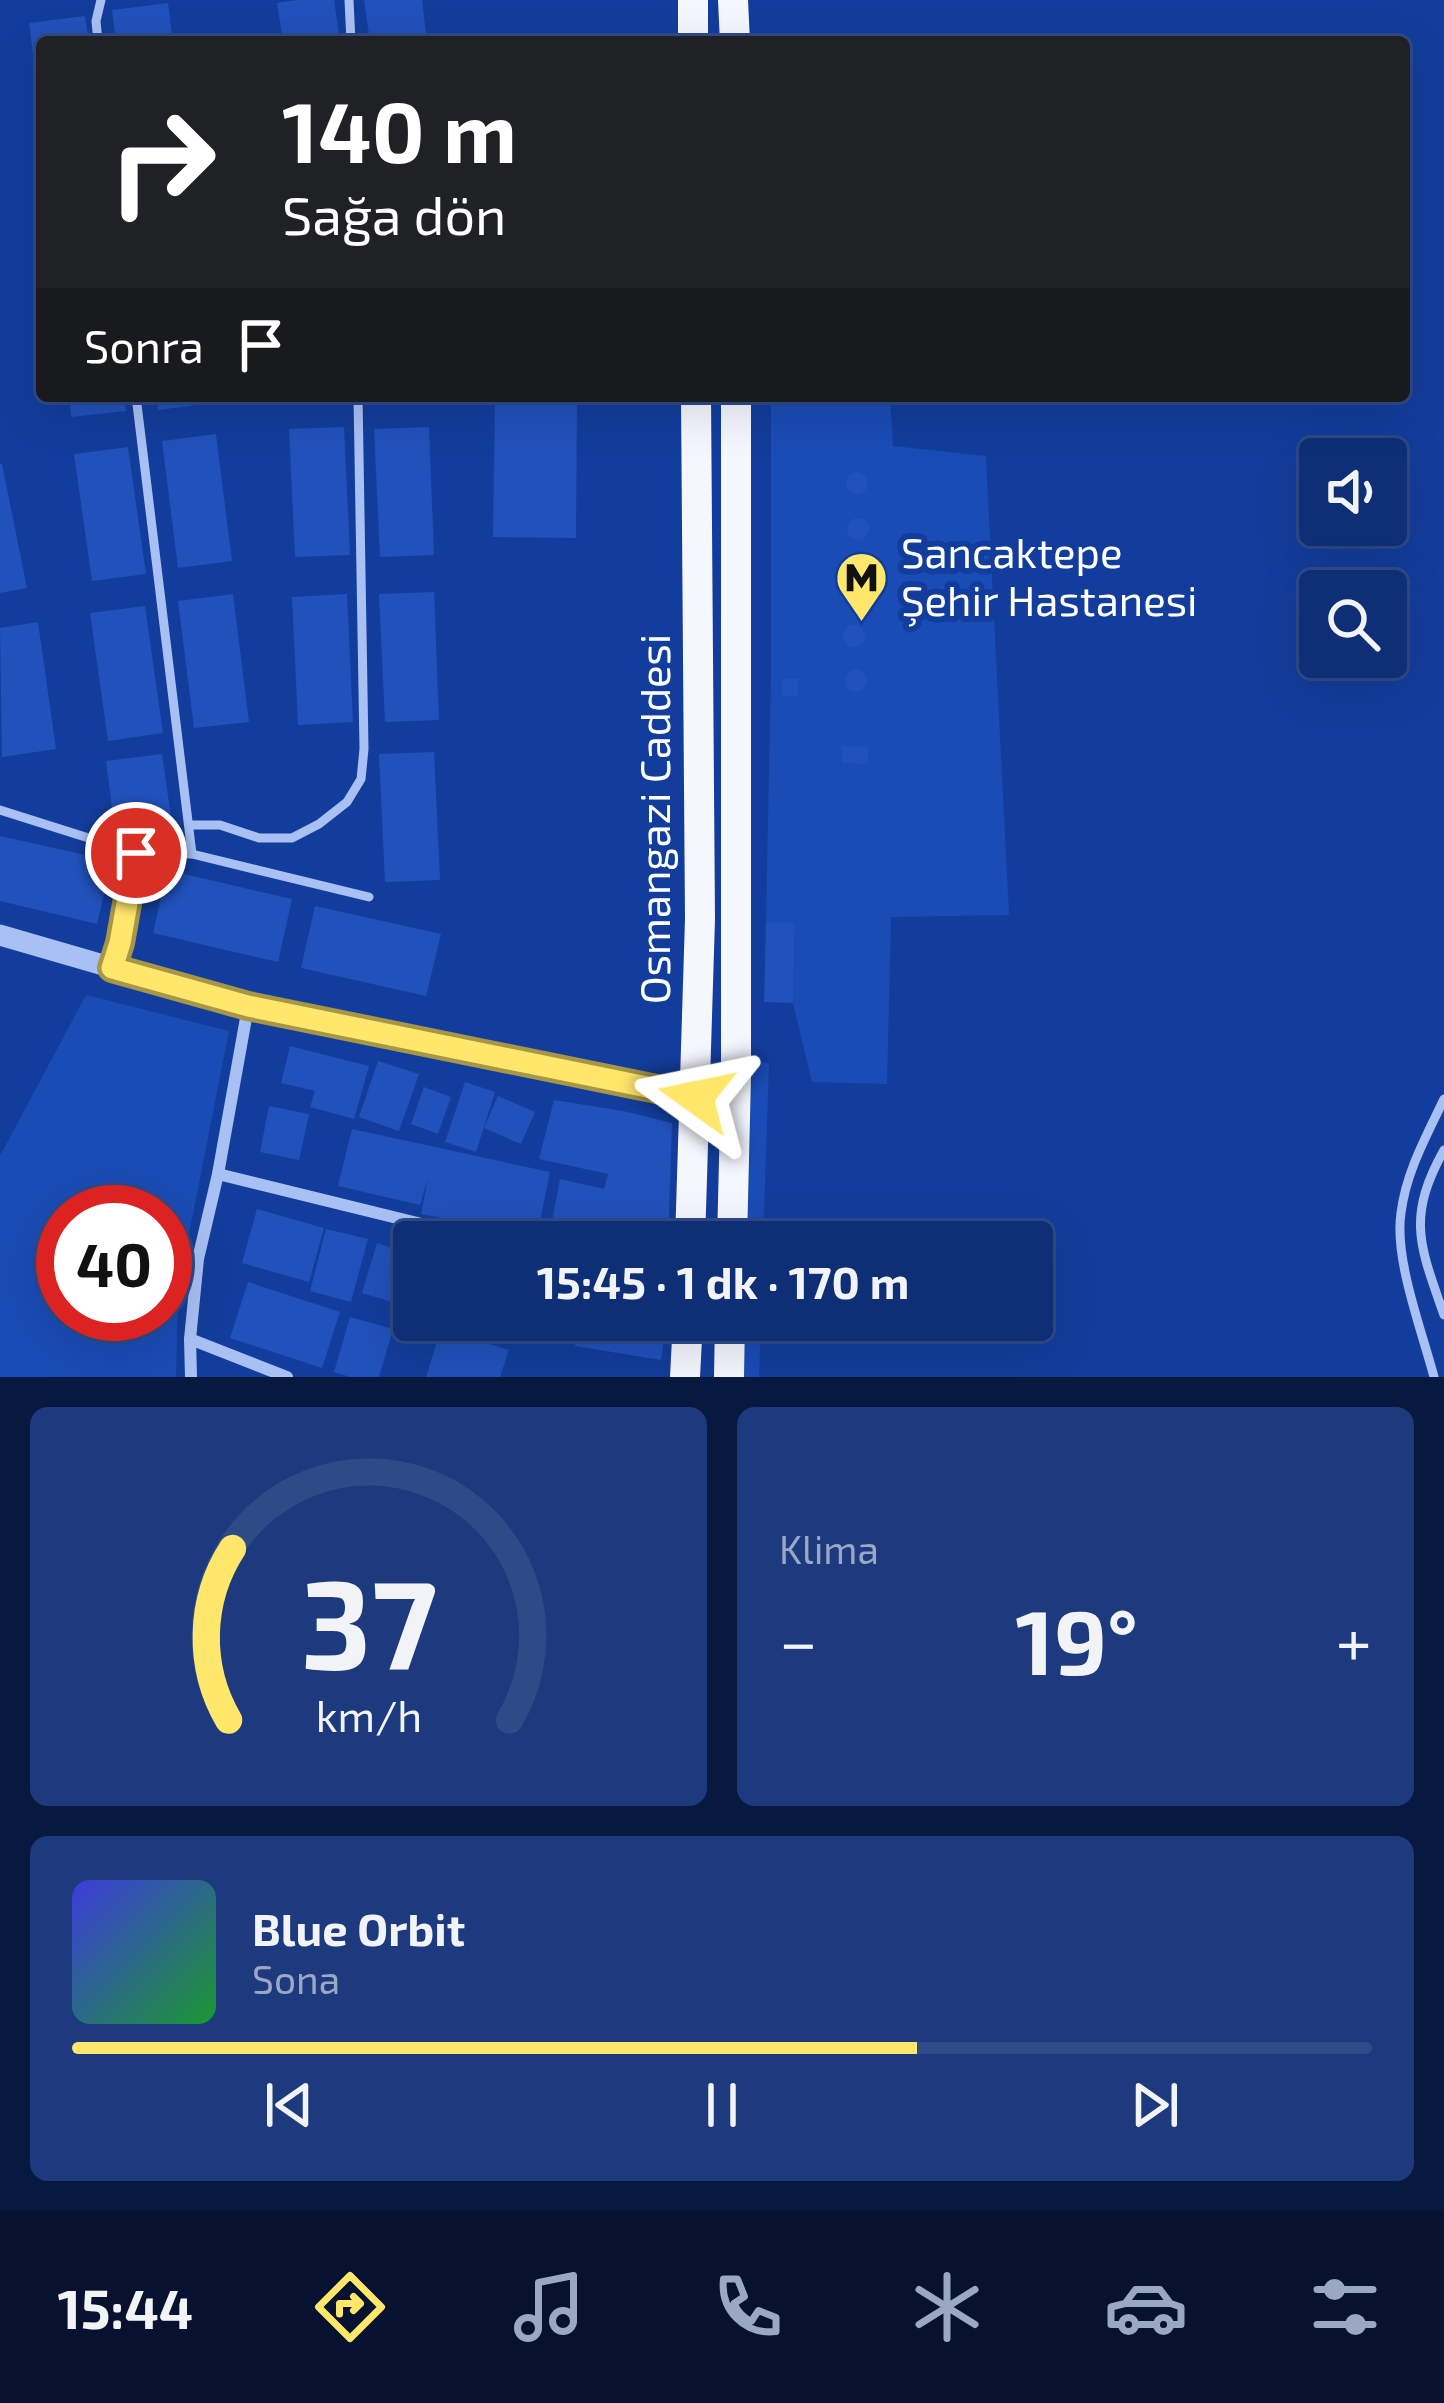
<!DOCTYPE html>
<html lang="tr">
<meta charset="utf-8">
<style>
:root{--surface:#0e2e75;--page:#1c3a7d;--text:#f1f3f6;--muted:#9ba8c5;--line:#2e4a87;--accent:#ffe76b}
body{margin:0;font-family:"Exo 2",sans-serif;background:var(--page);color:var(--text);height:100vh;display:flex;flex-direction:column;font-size:45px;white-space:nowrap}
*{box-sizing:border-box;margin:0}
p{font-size:39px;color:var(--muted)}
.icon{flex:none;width:66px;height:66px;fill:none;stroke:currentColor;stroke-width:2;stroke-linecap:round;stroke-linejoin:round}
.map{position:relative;height:1377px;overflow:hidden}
.details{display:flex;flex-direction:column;gap:30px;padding:30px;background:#081940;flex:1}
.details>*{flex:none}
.banner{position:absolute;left:36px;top:36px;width:1374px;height:366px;border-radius:12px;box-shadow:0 12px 48px #0002,0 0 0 3px var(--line);background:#202124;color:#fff;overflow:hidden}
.tools{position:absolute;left:1299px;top:438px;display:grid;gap:24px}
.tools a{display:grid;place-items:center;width:108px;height:108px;border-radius:12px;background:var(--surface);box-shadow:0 12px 48px #0002,0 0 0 3px var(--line);font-size:60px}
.speed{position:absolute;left:36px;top:1185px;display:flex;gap:24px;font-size:60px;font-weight:700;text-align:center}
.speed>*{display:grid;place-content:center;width:156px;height:156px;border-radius:50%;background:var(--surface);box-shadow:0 12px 48px #0002,0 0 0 3px var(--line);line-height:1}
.speed .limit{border:18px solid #d22;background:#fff;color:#111}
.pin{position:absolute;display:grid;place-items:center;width:102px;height:102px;color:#fff;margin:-51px;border:6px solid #fff;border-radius:50%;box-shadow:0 3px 12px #0007}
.me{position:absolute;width:132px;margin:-66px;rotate:282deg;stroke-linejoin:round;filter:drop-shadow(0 0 9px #0008)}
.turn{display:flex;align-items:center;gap:42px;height:252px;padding:0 48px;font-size:54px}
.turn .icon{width:156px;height:156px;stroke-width:2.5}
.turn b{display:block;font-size:84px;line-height:102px}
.then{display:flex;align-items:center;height:114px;padding:0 48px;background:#0003;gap:24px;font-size:45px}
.big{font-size:90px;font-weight:700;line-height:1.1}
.details .widget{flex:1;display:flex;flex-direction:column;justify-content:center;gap:18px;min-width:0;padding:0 42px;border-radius:18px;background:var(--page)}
.details .dial{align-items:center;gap:0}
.dial svg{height:312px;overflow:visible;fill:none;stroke:var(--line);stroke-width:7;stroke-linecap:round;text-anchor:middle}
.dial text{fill:var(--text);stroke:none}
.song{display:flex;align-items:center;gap:36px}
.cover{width:144px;height:144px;border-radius:18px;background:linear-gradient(135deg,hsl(240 70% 55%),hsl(130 70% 35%))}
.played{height:12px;border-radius:6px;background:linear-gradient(90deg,var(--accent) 65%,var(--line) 65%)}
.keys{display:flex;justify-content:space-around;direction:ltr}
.heat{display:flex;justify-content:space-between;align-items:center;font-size:66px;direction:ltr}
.details .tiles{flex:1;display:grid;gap:30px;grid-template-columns:1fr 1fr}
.widget:last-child{grid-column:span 2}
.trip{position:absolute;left:393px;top:1221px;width:660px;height:120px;border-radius:12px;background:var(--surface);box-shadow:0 12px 48px #0002,0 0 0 3px var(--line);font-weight:700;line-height:120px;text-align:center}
.dock{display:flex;height:192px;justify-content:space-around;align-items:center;background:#06122f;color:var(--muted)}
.dock .icon{width:84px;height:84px}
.dock .active{color:var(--accent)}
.dock b{font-size:54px;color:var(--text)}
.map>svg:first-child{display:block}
.green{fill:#1a4cb6;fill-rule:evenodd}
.building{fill:#2151bb}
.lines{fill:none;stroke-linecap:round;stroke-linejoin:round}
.service{stroke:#a8c0f4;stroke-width:9}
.minor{stroke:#a8c0f4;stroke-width:12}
.tertiary{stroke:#a8c0f4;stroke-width:21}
.primary{stroke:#f5f7ff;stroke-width:30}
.route-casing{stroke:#a69646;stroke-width:30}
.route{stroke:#ffe76b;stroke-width:21}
.labels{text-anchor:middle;stroke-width:12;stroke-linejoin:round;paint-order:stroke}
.poi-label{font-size:42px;fill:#fff;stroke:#133d9c;text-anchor:start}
.street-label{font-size:42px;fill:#fff;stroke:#133d9c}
</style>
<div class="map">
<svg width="1444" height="1377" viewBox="0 0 1444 1377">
<rect width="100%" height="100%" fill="#133d9c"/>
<g class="green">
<polygon points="771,396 890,396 893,446 986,456 1009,915 891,917 887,1084 812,1082 793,1003 795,924 766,922 771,672"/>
<path d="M86,995L229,1031L178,1290L176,1377H0V1156ZM63,1212H165V1314H63Z"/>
<polygon points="752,1062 769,1063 763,1242 747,1242"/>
<polygon points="745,1320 761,1320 759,1377 744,1377"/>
</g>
<g class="building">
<polygon points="297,0 334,0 340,42 283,42 277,3"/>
<polygon points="364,0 422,0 427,42 370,42"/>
<polygon points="168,3 173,42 116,42 112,10"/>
<polygon points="85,16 89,42 42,42 42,102 39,102 29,23"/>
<polygon points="42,126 42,168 39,168 34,127"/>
<polygon points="69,396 124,396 126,411 71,417"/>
<polygon points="156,396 212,396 213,403 158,410"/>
<polygon points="495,396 577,396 576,538 493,537"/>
<polygon points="344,427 350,555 295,557 289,429"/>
<polygon points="429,427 434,555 380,557 374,429"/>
<polygon points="216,434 232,561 178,568 162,441"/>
<polygon points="128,447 146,574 92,581 74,454"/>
<polygon points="0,464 2,464 27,588 0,593"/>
<circle cx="857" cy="483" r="11"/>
<circle cx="858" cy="529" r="11"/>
<polygon points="434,592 439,720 385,722 379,594"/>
<polygon points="233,594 249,722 194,728 178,601"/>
<polygon points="347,594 353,722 298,725 292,597"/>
<polygon points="145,606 163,733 108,741 90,613"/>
<polygon points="38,622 56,749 2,757 0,628"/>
<circle cx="854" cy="636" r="11"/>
<circle cx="856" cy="681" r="11"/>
<rect x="782" y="679" width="16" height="17"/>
<polygon points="842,746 868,747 868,764 842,763"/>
<polygon points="434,752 440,880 385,882 379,754"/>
<polygon points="162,754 172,824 115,831 106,761"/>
<polygon points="0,836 112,861 97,924 0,901"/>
<polygon points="167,870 292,899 278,962 153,933"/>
<polygon points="315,906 441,934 426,996 301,968"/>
<polygon points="766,922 795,923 793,1003 764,1002"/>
<polygon points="290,1046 369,1066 354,1119 310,1107 315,1091 281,1083"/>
<polygon points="378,1061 419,1074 399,1131 359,1117"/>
<polygon points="465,1082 495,1092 476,1152 445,1142"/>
<polygon points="424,1087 451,1097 438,1134 411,1124"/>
<polygon points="498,1096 535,1112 521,1144 484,1128"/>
<polygon points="554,1100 623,1111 672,1123 668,1242 548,1242 560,1179 604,1189 608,1174 539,1159"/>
<polygon points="269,1106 309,1114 299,1160 260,1152"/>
<polygon points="352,1129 550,1172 537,1237 421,1214 428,1178 420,1205 338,1186"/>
<polygon points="257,1209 324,1228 309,1282 242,1263"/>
<polygon points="326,1229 368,1239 351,1302 310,1291"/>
<polygon points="377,1243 407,1253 392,1302 362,1293"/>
<polygon points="405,1265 414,1267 414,1319 394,1315"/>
<polygon points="248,1282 340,1312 322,1368 230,1338"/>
<polygon points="350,1317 393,1329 379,1377 350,1377 334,1372"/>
<polygon points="480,1320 562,1320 558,1342 479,1325"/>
<polygon points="579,1320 667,1320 661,1360 575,1346"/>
<polygon points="441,1329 509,1350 500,1377 426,1377"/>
</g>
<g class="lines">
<g class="service">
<polyline points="349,0 351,42"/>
<polyline points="98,42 96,21 101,0"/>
<polyline points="136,396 192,854"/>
<polyline points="0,810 136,853 120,943 112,968"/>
<polyline points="189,825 220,825 259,838 292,838 319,824 347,802 361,779 364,749 358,396"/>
<polyline points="136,853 192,854 369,897"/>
<path d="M1444,1150C1406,1218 1420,1246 1444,1315"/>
<path d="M1434,1377C1422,1331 1394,1259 1401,1213C1406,1172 1427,1135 1444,1099"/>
</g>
<g class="minor">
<polyline points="218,1174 495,1242"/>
<polyline points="190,1339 287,1377"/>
<polyline points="191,1377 190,1339 198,1259 218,1174 248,1007"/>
</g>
<polyline class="tertiary" points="0,935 248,1007 696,1097"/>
<g class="primary">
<polyline points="693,0 693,42"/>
<polyline points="733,0 735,42"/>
<polyline points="690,1242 700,919 696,396"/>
<polyline points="732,1242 736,1078 736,396"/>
<polyline points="685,1377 688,1320"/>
<polyline points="729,1377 730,1320"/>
</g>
</g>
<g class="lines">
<defs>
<polyline id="route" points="136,853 120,943 112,968 248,1006 696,1097"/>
</defs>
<use href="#route" class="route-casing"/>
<use href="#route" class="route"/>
</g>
<defs>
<symbol id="metro-pin" viewBox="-11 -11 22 30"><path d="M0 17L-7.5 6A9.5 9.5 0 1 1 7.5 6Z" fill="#ffe76b" stroke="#133d9c"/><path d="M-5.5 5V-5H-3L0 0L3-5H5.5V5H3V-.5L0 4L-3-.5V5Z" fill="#111"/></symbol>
</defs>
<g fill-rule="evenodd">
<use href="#metro-pin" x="832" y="548" width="59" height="81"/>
</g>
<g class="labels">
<g class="poi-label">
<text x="901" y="568">Sancaktepe<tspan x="901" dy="48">Şehir Hastanesi</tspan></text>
</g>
<g class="street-label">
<text transform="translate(655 819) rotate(-90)" y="15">Osmangazi Caddesi</text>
</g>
</g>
</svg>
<div class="tools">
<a><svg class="icon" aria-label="sound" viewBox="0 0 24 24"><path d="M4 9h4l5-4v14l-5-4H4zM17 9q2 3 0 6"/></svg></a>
<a><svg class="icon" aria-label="search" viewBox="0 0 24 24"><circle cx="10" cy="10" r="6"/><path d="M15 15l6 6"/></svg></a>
</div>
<div class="speed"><div class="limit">40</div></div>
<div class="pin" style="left:136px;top:853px;background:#d93025"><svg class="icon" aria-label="arrive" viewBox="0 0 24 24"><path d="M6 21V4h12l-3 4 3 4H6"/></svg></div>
<svg class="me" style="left:696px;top:1097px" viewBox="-20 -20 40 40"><path d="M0-17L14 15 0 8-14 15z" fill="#ffe76b" stroke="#fff" stroke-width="4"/></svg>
<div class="trip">15:45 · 1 dk · 170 m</div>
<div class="banner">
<div class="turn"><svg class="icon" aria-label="right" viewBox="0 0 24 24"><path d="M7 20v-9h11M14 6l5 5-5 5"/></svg><div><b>140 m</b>Sağa dön</div></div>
<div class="then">Sonra<svg class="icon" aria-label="arrive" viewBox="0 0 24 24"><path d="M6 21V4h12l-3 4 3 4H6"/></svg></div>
</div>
</div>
<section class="details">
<div class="tiles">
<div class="widget dial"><svg viewBox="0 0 100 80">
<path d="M14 69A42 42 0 1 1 86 69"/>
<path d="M14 69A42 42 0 0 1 15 25" stroke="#ffe76b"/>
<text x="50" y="56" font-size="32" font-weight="700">37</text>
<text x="50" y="72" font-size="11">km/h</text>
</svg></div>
<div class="widget"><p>Klima</p>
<div class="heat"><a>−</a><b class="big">19°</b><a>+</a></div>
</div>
<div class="widget">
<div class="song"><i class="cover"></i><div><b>Blue Orbit</b><p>Sona</p></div></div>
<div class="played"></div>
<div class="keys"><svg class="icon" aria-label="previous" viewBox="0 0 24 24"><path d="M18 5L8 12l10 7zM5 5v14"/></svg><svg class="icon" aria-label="pause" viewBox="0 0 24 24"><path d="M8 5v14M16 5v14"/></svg><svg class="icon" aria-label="next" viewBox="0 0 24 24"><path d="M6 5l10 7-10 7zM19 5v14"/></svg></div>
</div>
</div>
</section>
<nav class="dock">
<b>15:44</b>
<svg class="icon active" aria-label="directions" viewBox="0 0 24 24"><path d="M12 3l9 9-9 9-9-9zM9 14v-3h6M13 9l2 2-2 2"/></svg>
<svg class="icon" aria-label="music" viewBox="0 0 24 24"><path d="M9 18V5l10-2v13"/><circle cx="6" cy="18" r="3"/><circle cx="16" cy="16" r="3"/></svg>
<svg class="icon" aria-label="phone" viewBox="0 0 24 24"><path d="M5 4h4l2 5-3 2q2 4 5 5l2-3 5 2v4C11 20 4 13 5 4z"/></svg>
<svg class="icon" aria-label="climate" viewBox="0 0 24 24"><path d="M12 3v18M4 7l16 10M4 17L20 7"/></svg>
<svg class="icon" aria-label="car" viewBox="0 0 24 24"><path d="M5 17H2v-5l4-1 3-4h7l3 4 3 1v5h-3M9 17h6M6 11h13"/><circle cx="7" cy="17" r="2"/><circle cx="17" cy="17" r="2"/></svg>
<svg class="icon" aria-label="filters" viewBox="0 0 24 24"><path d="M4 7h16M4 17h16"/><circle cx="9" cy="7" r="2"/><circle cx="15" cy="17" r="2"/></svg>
</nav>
